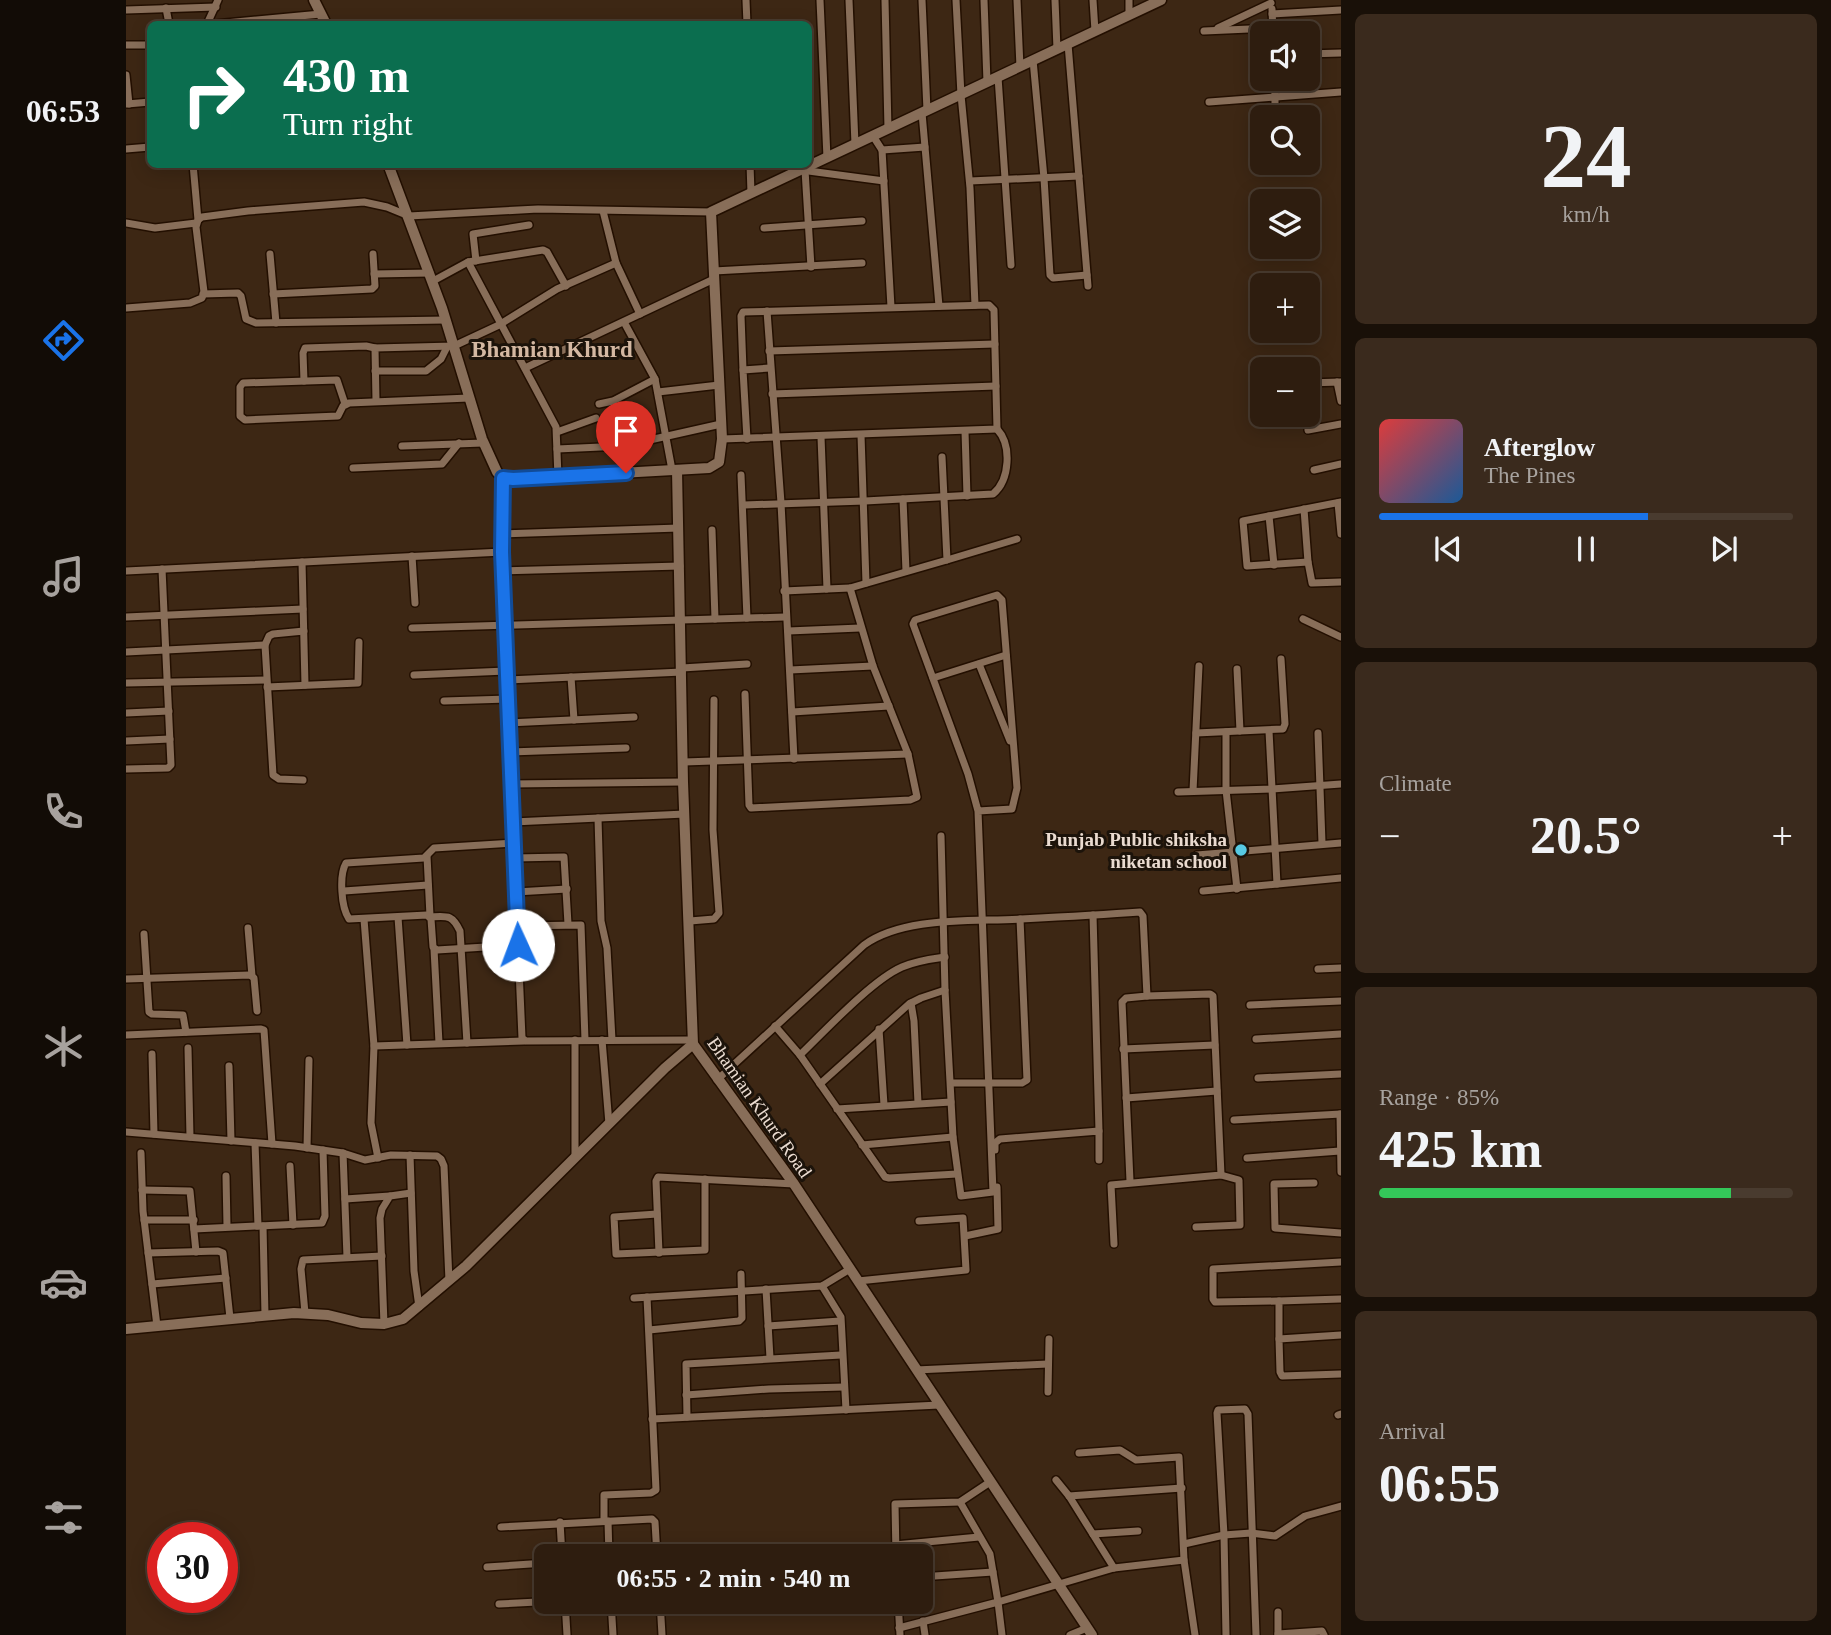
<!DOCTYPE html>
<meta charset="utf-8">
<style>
:root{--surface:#2e1d0f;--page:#3a2a1d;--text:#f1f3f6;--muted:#a7a29e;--line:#493b2f;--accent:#1a73e8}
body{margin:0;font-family:"Times New Roman",serif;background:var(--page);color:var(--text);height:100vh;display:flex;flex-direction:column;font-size:26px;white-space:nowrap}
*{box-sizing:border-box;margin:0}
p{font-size:23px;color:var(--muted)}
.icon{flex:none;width:38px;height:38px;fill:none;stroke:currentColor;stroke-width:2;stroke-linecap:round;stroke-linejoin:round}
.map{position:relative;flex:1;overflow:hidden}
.panel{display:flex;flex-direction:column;gap:14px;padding:14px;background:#191008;width:490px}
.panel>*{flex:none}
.guide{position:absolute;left:21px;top:21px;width:665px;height:147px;border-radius:10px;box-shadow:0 4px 18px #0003,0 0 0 2px var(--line);background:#0b6e4f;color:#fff;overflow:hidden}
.tools{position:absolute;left:1124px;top:21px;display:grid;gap:14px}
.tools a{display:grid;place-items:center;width:70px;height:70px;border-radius:10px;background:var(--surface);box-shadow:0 4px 18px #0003,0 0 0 2px var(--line);font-size:35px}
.speed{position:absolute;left:21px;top:1522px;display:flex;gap:14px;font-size:35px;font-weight:700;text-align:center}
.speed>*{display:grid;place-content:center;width:91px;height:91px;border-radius:50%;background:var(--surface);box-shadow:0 4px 18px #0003,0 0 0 2px var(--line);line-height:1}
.speed .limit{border:10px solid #d22;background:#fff;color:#111}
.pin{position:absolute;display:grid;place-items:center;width:60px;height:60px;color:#fff;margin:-72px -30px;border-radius:50% 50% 50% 0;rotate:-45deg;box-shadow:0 0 7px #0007}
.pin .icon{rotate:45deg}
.me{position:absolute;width:77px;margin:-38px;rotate:358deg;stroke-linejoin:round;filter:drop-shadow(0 0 5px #0008)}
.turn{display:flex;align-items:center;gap:24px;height:147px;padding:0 21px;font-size:32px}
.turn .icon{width:91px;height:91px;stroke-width:2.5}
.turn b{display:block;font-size:49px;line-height:60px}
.big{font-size:52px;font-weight:700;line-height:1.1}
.panel .tile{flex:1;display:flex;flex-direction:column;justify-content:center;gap:10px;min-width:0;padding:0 24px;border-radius:10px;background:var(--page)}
.panel .dial{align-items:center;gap:0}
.dial b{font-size:91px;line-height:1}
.song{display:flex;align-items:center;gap:21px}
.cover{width:84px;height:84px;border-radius:10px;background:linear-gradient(135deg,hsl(0 70% 55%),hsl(210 70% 35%))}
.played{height:7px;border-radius:4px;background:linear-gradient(90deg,var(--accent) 65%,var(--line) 65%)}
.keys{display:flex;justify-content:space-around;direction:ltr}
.heat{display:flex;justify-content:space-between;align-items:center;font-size:38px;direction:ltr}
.charge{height:10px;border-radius:5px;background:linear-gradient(90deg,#34c759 85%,var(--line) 0)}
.trip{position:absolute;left:408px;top:1544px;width:399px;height:70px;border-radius:10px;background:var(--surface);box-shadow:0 4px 18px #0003,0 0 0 2px var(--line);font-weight:700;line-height:70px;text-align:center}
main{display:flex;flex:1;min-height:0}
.tab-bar{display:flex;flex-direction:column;width:126px;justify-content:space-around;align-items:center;background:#120c06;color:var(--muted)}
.tab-bar .icon{width:49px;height:49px}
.tab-bar .active{color:var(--accent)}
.tab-bar b{font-size:32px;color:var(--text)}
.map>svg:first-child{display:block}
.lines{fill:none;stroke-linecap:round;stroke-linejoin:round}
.street-casing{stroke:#230f00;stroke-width:10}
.secondary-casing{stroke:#230f00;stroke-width:13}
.street{stroke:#886e59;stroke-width:7}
.secondary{stroke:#886e59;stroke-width:10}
.route-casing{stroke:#114b97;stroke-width:18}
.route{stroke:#1a73e8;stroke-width:12}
.poi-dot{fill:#57c9e2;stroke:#1c130a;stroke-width:2.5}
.labels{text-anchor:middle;stroke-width:6;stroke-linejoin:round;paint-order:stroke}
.poi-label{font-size:19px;font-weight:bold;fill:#eadbd0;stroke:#1c130a;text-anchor:end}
.street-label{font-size:19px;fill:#eadbd0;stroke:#1c130a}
.quarter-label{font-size:23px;font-weight:bold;fill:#d4b8a2;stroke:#1c130a}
</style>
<main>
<nav class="tab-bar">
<b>06:53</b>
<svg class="icon active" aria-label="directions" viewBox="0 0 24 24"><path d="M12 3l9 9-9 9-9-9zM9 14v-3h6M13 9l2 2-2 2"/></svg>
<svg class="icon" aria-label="music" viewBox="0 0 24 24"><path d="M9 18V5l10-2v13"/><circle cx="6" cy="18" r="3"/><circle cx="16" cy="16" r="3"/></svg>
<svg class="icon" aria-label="phone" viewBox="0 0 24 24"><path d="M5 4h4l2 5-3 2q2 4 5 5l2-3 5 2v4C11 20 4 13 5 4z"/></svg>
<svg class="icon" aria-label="climate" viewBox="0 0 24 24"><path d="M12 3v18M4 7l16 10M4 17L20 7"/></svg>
<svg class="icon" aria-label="car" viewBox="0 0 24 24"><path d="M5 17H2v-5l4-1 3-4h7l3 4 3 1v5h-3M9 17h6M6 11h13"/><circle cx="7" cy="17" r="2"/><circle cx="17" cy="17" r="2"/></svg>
<svg class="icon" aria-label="filters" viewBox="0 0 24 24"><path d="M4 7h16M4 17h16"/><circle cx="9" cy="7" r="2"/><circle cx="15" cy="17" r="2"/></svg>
</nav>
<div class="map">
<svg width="1215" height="1635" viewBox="0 0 1215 1635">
<rect width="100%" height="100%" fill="#3d2714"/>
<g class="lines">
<defs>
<g id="street">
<polyline points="620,0 621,24"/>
<polyline points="694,0 701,158"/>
<polyline points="723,0 729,144"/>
<polyline points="759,0 762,129"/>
<polyline points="796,0 801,110"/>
<polyline points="830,0 835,95 844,188 849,305"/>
<polyline points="858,0 861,82"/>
<polyline points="891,0 894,67"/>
<polyline points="929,0 931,49"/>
<polyline points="967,0 969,31"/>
<polyline points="1003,0 1003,15"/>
<polyline points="40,8 43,24"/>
<polyline points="1146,9 1147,33"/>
<polyline points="0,10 90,7"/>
<polyline points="1146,14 1215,10"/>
<polyline points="81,24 92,0"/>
<polyline points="89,24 195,14"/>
<polyline points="1092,28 1145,3"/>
<polyline points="1078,31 1147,28"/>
<polyline points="942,44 962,286"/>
<polyline points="0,45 24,45"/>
<polyline points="1181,54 1215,53"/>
<polyline points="907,60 918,178 924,275 927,278 961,275"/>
<polyline points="0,75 3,104"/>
<polyline points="872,77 885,265"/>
<polyline points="1149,79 1149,117"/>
<polyline points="1083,102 1215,92"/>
<polyline points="1,104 24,102"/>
<polyline points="796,113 813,306"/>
<polyline points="747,136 756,150 765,307"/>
<polyline points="0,149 24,147"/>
<polyline points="756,150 799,147"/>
<polyline points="67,164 72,220"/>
<polyline points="624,164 625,193"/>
<polyline points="675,170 758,181"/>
<polyline points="679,170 685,267"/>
<polyline points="844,181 953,176"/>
<polyline points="0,223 29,228 70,223"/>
<polyline points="638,228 736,221"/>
<polyline points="144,254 150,323"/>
<polyline points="350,261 347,234 403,225"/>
<polyline points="342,262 430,427 432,477"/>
<polyline points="490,263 514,314"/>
<polyline points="588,271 736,263"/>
<polyline points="248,274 304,273"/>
<polyline points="307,281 342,262 417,250 421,252 440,286"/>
<polyline points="77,294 112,293 115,296 120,319 130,323 320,320"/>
<polyline points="147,294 246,289 249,286 247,254"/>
<polyline points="0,308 64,303 76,298 78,292 70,227 72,220 76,217 122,211 238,202 261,207 283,216 412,209 585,212"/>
<polyline points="641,311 655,503 668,759"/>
<polyline points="498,322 529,379 546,470"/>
<polyline points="643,351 869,344"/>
<polyline points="399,368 588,279"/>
<polyline points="249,371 300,371 315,359 321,347"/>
<polyline points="178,381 177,353 179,348 240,346 249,348"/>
<polyline points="1211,382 1215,401"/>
<polyline points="1181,383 1215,382"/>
<polyline points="532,392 593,385"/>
<polyline points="646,394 870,386"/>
<polyline points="250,401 249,348 328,346 373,325 431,289 490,263 477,211"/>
<polyline points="219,404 211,380 117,383 114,387 114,416 119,420 212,416 217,406 223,403 343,398"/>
<polyline points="473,404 487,401 529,379"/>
<polyline points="1182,430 1215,424"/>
<polyline points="839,431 841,496"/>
<polyline points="431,432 470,418"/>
<polyline points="735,435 740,583"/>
<polyline points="596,439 871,429 868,310 863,305 617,312 615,316 617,370"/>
<polyline points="621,439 617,370 644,368"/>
<polyline points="276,446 357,443"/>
<polyline points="431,449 497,446 595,424"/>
<polyline points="227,468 316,464 333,443"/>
<polyline points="1188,470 1215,464"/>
<polyline points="615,475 621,618"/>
<polyline points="377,478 376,552 378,625 396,1038 400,1041 565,1040"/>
<polyline points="777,499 780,571"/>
<polyline points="1215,502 1117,521 1121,566 1182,562 1186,583 1215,582"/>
<polyline points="1212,503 1215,534"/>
<path d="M618,505L739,501L867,494C884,480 886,445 871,429"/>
<polyline points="1178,509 1182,562"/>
<polyline points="1143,516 1148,565"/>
<polyline points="586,530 589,619"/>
<polyline points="376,534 553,528"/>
<polyline points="286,556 289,603"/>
<polyline points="821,560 891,539"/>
<polyline points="176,562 179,685"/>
<polyline points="0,571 376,552"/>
<polyline points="376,571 554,566"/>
<polyline points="701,589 724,588 821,560 816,457"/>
<polyline points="658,591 701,589 695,437"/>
<polyline points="0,617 177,609"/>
<polyline points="1177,619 1215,637"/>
<polyline points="286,628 659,617"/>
<polyline points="662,631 734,628"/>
<polyline points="0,652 139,645"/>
<polyline points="853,664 884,741"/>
<polyline points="556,668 621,664"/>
<polyline points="1111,669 1114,731"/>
<polyline points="664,670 747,666"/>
<polyline points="288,675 380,671"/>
<polyline points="445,677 448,720"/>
<polyline points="807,678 880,655"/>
<polyline points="380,680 556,672"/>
<polyline points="0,683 140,680"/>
<polyline points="141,687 232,683 233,642"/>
<polyline points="619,694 623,805 625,808 784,800 791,797 782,754 747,666 724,588"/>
<polyline points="318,701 382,699"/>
<polyline points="666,712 763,706"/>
<polyline points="0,713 43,711"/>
<polyline points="382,723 508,717"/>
<polyline points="1143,731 1151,884"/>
<polyline points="1100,732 1100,790 1111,889"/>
<polyline points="1070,733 1157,729 1159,724 1155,659"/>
<polyline points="1192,733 1196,843"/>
<polyline points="0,741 44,739"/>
<polyline points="384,752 500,748"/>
<polyline points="558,762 782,754"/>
<polyline points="0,769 42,768 45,765 36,569"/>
<polyline points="177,780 153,779 147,775 139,645 143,636 147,634 178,631"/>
<polyline points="385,784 557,782"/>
<polyline points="1067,791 1073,666"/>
<polyline points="1052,792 1146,789 1215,784"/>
<polyline points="472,818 475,921 481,948 486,1040"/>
<polyline points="387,822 559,814"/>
<polyline points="815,836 819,990 827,1137 835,1196 867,1192 852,811 842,774 787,624 789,620 871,595 876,600 891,788 886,809 852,811"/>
<path d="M388,843L308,848L298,858L220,863C213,875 215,907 223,919L301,915L305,919L307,947L311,950L392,945"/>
<polyline points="1071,855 1215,843"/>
<polyline points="301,856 304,916"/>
<polyline points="388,858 438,857 442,924"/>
<polyline points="218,891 302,885"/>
<polyline points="1077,891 1215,878"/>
<polyline points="390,892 441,889"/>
<polyline points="967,915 973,1131"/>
<polyline points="272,917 281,1045"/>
<path d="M304,917C321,916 326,914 334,931L341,1043"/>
<polyline points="238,919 248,1046 245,1123 252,1158"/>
<polyline points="564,921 588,919 593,913 587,830 588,700"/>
<polyline points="391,926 455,925 459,1040"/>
<polyline points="122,928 126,976"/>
<polyline points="18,934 23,1012 26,1014 57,1015 60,1032"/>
<polyline points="308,949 313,1043"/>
<polyline points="1192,969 1215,968"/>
<polyline points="0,979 124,975 128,978 131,1011"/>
<polyline points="785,1003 788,1021 792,1103"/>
<polyline points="1124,1005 1215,1001"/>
<polyline points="649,1026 674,1055 759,1177 763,1178 831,1174"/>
<polyline points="753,1029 758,1105"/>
<polyline points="0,1035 135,1029 138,1030 146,1144"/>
<polyline points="1130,1039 1215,1034"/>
<polyline points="476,1040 483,1124"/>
<polyline points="248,1046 398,1041"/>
<polyline points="62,1048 64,1137"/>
<polyline points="997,1049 1089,1045"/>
<polyline points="26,1054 28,1134"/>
<path d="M674,1055C699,1031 746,980 776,967C790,961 804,959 819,957"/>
<polyline points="103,1066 105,1141"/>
<polyline points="1132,1078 1215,1074"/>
<path d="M591,1080L738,945C778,916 847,922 895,919C935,917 974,915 1014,912L1017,916L1021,996L1000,998L996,1002L1004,1181"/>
<polyline points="825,1083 896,1083 901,1080 894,919"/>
<polyline points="694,1084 783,1004 795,998 819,990"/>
<polyline points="1000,1098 1091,1091"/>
<polyline points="711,1109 825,1102"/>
<polyline points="1214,1114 1215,1172"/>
<polyline points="1108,1120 1215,1114"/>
<polyline points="0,1132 169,1146 217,1153 239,1160 265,1155 311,1156 315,1159 318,1166 323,1281"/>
<polyline points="129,1143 132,1226"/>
<polyline points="736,1145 827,1137"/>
<polyline points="181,1148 183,1060"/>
<polyline points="869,1150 869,1143 874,1139 973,1131 973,1160"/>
<polyline points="15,1153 17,1211 31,1326"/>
<polyline points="217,1153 221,1257"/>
<polyline points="284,1155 288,1271 293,1307"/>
<polyline points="449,1156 449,1040"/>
<polyline points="1121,1158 1214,1151"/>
<polyline points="164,1166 167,1225"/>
<polyline points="100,1176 101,1226"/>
<polyline points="1188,1183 1148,1184 1149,1228 1215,1233"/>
<polyline points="16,1190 64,1191 70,1252"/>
<polyline points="219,1199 264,1196"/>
<polyline points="531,1214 488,1217 490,1254 579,1250 579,1179"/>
<polyline points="18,1220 68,1220"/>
<polyline points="137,1226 139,1315"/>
<polyline points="1070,1227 1114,1225 1113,1180 1095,1175"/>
<polyline points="68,1229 196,1223 199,1216 197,1150"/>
<polyline points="839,1236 872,1229 871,1187"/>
<polyline points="988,1244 985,1185 1095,1175 1087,996 1084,994 1021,996"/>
<polyline points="22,1253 92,1251 97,1253 104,1318"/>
<polyline points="533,1253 530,1181 532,1177 668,1184"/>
<polyline points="732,1281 840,1270 837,1218 793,1221"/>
<polyline points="26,1284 100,1278"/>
<polyline points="696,1286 715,1317 720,1410"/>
<polyline points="640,1289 644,1358"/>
<polyline points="508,1298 696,1286 724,1269"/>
<polyline points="1153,1301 1089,1302 1087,1299 1087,1269 1215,1262"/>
<polyline points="179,1313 175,1269 177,1260 256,1256"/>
<polyline points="258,1324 254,1218 256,1209 264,1196 285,1193"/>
<polyline points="642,1326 714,1321"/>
<polyline points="523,1330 613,1321 616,1318 615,1274"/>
<polyline points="1215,1335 1153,1339 1154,1372 1156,1376 1215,1374"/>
<polyline points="1153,1339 1153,1301 1215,1299"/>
<polyline points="790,1370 922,1364"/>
<polyline points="922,1392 923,1339"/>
<polyline points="560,1395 643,1389 718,1387"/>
<polyline points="1212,1415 1215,1414"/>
<polyline points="561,1417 560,1364 715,1355"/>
<polyline points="526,1419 813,1405"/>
<polyline points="953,1453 994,1450 1010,1460 1053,1457 1058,1560 1069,1635"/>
<polyline points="930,1480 943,1496 988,1568"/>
<polyline points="943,1496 1056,1488"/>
<polyline points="478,1521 478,1495 525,1493 530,1490 521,1297"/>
<polyline points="482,1521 483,1556"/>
<polyline points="434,1522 436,1556"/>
<polyline points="375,1527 526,1519 529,1522 531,1556"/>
<polyline points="967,1534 1012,1531"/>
<polyline points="1058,1544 1098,1535 1125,1533 1149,1536 1179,1516 1215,1506"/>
<polyline points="769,1545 853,1537"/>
<polyline points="770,1556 769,1504 834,1502 864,1482"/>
<polyline points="361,1567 420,1563"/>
<polyline points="794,1577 867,1572"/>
<polyline points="439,1601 441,1635"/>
<polyline points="485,1601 487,1635"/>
<polyline points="534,1601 536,1635"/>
<polyline points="772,1601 774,1635"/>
<polyline points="373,1604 431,1601"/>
<polyline points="1152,1612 1152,1635"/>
<polyline points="797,1621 799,1635"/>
<polyline points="773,1628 872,1602 864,1554 834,1502"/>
<polyline points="1152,1634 1196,1631 1198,1635"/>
<polyline points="876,1635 872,1602 988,1568 1058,1560"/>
<polyline points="944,1635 961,1628"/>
<polyline points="1100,1635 1098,1535 1091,1413 1092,1410 1119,1409 1122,1414 1130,1635"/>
</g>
<g id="secondary">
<polyline points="188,0 200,24"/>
<polyline points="262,164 316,308 356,439 371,472 377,478 387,479 583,468 593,462 596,439 585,212 1035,0"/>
<polyline points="551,470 557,782 567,1044 668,1184 966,1635"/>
<polyline points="0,1329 168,1313 202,1315 235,1323 258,1324 277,1319 340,1266 539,1068 567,1044"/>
</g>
</defs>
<use href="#street" class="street-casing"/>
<use href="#secondary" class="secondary-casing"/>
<use href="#street" class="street"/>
<use href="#secondary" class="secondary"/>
</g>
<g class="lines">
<defs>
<polyline id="route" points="392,945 376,552 377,478 387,479 500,473"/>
</defs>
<use href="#route" class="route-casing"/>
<use href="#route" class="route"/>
</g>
<circle class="poi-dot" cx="1115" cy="850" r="7"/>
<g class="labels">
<g class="poi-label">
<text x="1101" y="846">Punjab Public shiksha<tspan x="1101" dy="22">niketan school</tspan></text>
</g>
<g class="street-label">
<text transform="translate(634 1107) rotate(55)" y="7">Bhamian Khurd Road</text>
</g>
<g class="quarter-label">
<text x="426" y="357">Bhamian Khurd</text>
</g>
</g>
</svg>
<div class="tools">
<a><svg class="icon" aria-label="sound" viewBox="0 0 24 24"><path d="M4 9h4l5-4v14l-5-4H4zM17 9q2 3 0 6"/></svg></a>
<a><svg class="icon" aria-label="search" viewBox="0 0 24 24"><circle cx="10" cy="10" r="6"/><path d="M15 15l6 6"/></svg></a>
<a><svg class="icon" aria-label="layers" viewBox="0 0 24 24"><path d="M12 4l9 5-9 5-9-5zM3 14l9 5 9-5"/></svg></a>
<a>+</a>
<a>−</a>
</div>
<div class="speed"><div class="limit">30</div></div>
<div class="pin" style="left:500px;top:473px;background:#d93025"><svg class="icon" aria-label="arrive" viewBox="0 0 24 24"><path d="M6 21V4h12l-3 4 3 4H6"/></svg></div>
<svg class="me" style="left:392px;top:945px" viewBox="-20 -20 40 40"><circle r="19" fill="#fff"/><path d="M0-13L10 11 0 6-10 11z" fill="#1a73e8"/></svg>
<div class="trip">06:55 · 2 min · 540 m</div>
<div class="guide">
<div class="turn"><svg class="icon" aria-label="right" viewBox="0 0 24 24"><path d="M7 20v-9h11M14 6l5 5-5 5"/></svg><div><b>430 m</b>Turn right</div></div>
</div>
</div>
<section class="panel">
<div class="tile dial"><b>24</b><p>km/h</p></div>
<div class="tile">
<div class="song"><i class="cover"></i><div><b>Afterglow</b><p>The Pines</p></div></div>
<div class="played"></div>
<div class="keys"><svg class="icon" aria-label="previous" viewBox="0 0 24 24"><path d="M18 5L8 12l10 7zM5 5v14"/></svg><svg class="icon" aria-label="pause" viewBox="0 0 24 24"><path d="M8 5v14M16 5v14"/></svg><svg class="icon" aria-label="next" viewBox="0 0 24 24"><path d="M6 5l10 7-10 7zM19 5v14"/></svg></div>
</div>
<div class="tile"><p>Climate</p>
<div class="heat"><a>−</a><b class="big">20.5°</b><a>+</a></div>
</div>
<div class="tile"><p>Range · 85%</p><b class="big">425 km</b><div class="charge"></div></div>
<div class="tile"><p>Arrival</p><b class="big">06:55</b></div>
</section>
</main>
